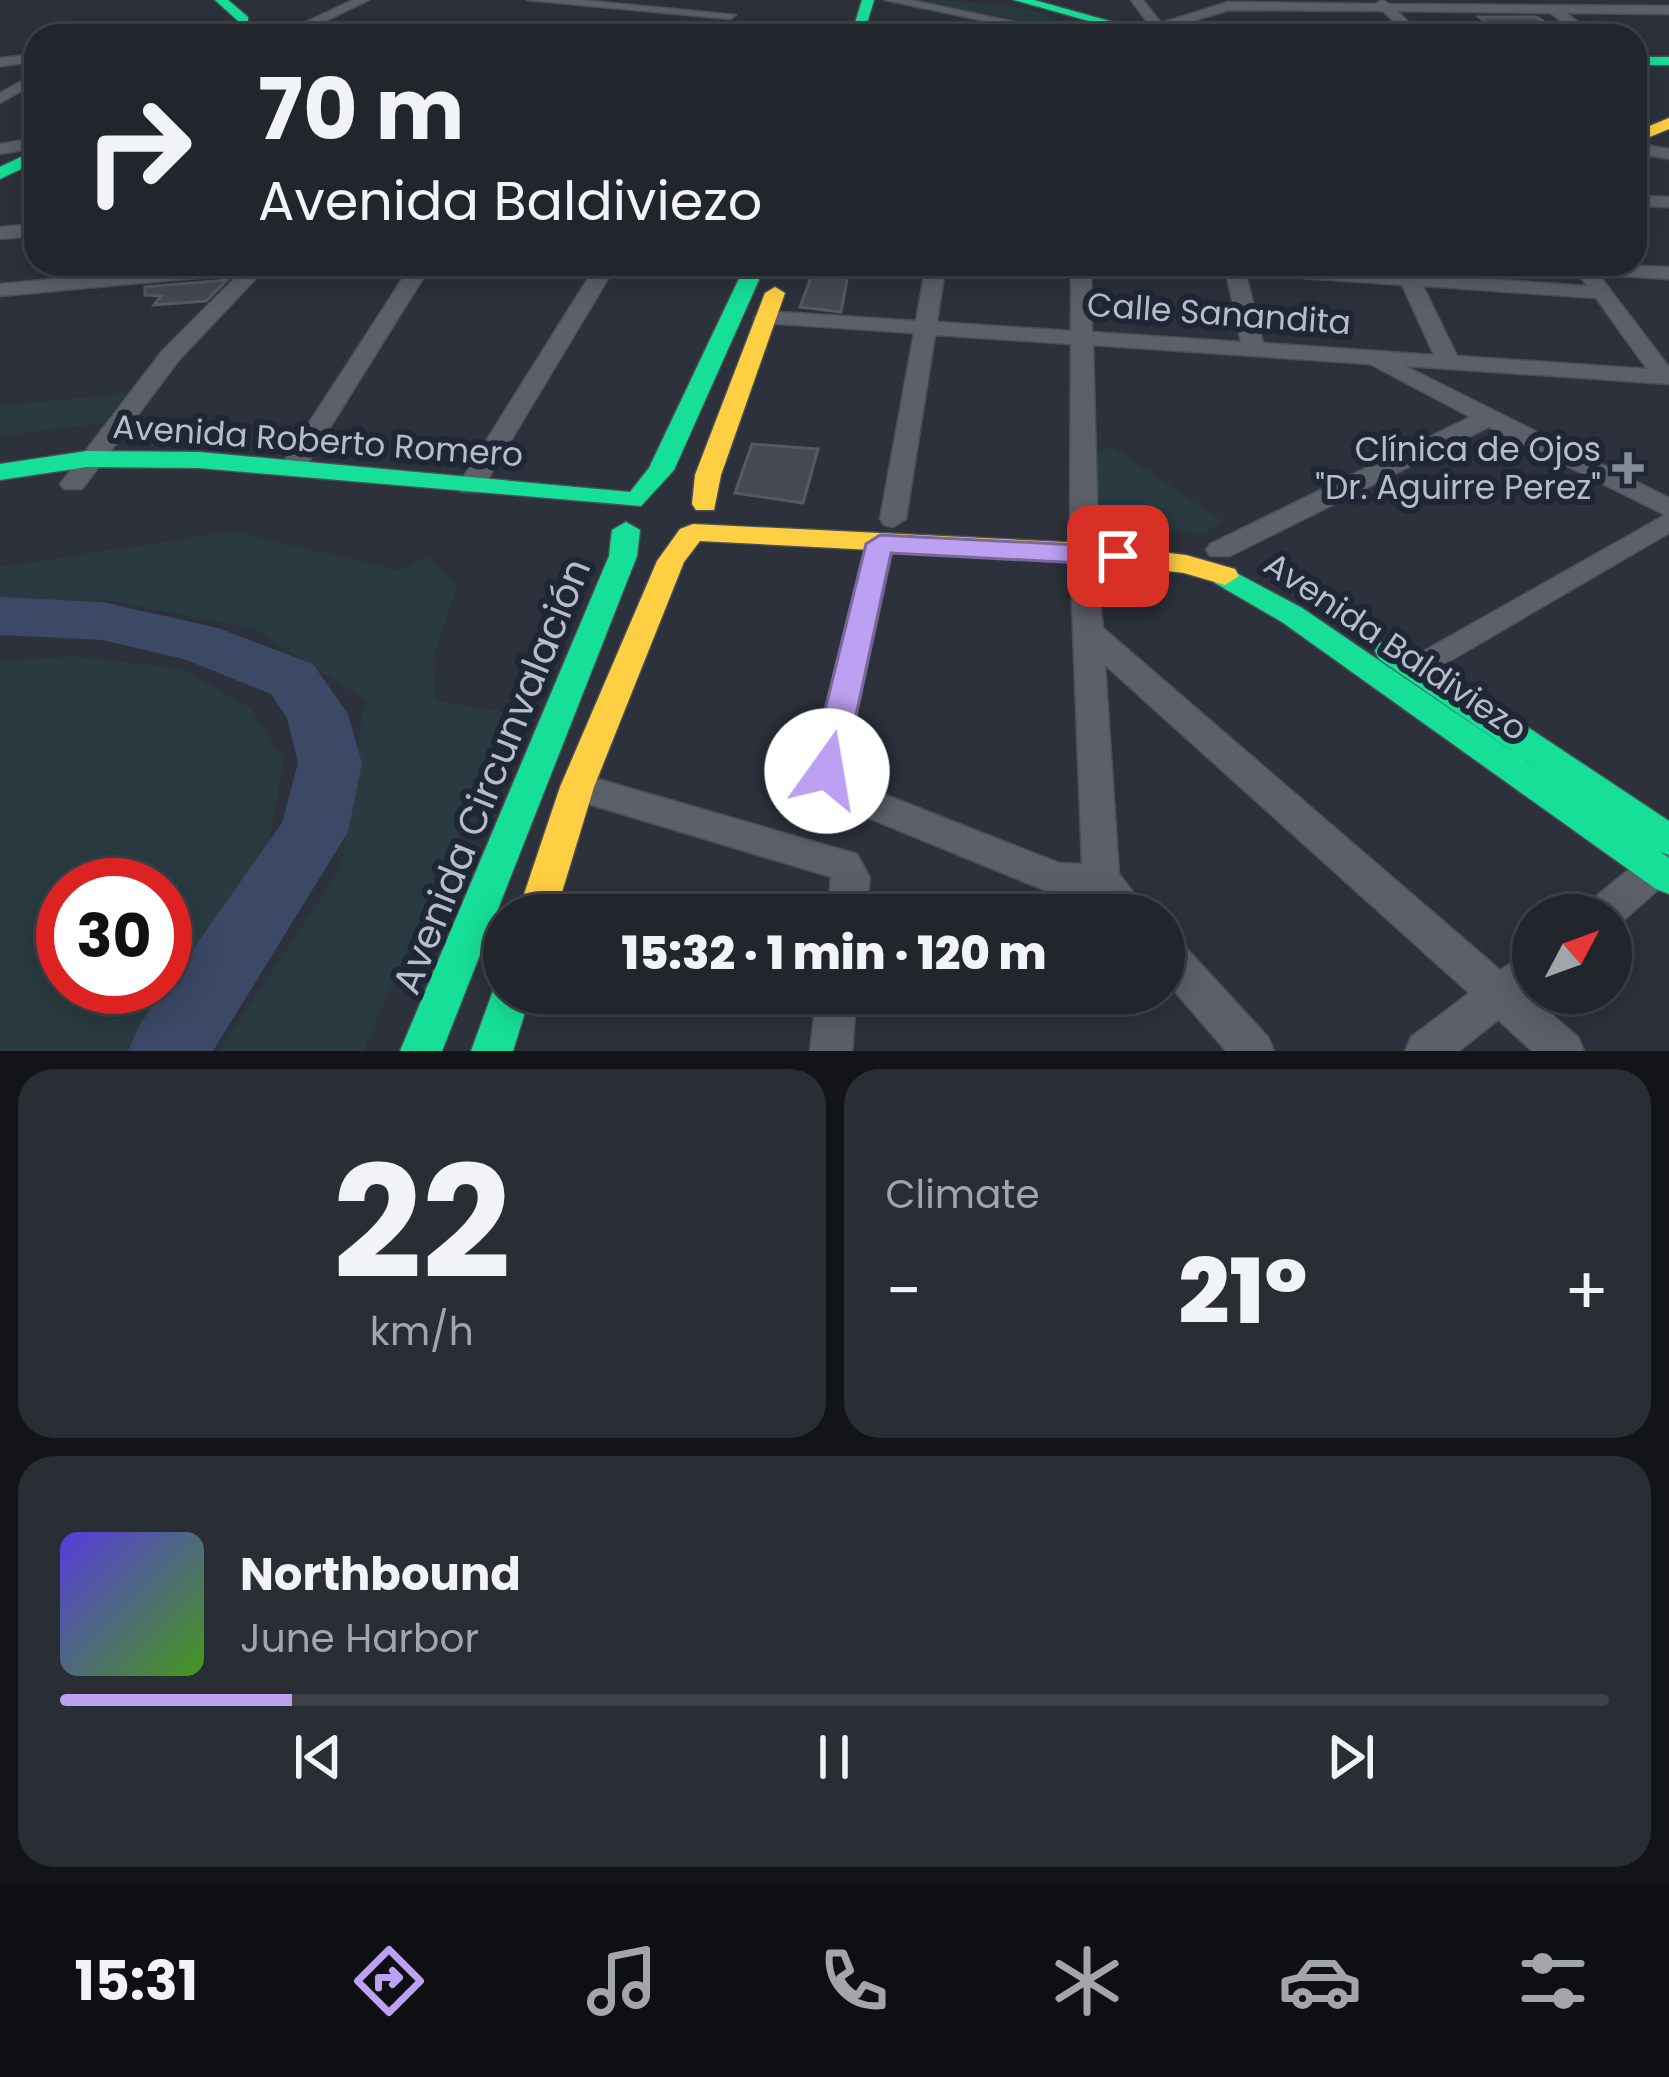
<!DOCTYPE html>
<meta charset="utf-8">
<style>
:root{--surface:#21252c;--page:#292d34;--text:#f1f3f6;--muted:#a2a5a9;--line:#3e4248;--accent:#bca0f2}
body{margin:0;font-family:Poppins,sans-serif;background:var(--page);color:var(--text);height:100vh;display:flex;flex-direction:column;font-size:45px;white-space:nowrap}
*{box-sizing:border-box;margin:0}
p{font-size:39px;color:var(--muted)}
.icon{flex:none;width:66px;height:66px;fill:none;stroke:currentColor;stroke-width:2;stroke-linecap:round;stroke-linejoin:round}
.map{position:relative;height:1051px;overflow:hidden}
.panel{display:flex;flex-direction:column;gap:18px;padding:18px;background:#121418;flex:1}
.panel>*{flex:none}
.hud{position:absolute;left:24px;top:24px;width:1623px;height:252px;border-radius:36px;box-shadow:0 6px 30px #0003,0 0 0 3px var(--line);background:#21252c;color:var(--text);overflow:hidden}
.needle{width:78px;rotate:49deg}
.tools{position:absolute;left:1512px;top:894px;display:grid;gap:24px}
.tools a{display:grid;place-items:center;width:120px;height:120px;border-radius:50%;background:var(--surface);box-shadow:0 6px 30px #0003,0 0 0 3px var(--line);font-size:60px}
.speed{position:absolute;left:36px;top:858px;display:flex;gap:24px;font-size:60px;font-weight:700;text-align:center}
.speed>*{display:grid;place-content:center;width:156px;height:156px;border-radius:50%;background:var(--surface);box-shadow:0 6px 30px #0003,0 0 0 3px var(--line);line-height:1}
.speed .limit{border:18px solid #d22;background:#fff;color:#111}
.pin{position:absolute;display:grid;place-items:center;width:102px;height:102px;color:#fff;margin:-51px;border-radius:24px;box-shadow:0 6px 18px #0006}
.me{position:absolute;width:132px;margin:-66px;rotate:13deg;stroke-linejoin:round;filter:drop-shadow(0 0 9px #0008)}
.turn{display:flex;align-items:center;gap:42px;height:252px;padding:0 36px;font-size:54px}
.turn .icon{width:156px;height:156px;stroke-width:2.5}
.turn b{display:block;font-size:84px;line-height:102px}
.big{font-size:90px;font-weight:800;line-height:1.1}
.panel .widget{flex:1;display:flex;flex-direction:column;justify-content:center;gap:18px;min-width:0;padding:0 42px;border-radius:36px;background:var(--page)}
.panel .dial{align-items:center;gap:0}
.dial b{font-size:156px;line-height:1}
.song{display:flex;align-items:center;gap:36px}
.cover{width:144px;height:144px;border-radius:18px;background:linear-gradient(135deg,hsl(250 70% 55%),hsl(100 70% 35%))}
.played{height:12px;border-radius:6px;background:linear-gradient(90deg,var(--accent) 15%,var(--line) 15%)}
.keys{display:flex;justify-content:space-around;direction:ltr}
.heat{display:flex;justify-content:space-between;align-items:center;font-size:66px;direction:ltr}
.panel .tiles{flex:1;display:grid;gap:18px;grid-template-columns:1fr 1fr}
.widget:last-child{grid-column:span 2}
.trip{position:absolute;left:483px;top:894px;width:702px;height:120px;border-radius:60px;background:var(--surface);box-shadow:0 6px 30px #0003,0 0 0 3px var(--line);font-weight:800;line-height:120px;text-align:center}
.menu{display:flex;height:192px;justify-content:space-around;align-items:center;background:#0d0f12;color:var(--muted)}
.menu .icon{width:84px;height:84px}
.menu .on{color:var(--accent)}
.menu b{font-size:54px;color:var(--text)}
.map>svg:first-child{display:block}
.green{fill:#293b41;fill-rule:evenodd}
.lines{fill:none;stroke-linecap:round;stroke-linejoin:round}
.stream{stroke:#3b4866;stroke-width:4.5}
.river{fill:#3b4866;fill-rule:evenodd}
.building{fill:#454952;stroke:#545963;stroke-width:3}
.street-casing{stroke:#4a4e55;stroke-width:3}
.fast-casing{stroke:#4a4e55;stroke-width:3}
.slow-casing{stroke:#4a4e55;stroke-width:3}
.street{fill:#5c6069;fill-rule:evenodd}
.fast{fill:#16e098;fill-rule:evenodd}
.slow{fill:#ffcf43;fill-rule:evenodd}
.route{fill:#bca0f2;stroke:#7a689d;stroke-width:3}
.poi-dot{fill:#868b99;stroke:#1f2636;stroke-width:4.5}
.labels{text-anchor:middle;stroke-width:12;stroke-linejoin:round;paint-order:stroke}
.street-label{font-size:33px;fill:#b7bccb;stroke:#1f2636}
.poi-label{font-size:33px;fill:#b7bccb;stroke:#1f2636;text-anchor:end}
.near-street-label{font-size:39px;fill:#b7bccb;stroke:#1f2636}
</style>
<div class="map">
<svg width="1669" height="1051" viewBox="0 0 1669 1051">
<rect width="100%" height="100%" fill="#2c313b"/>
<g class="green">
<path d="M901,0C937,0 1046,0 1064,27Z"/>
<polygon points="125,394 103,423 0,436 0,405"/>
<polygon points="1111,446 1223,521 1204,534 1101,525 1096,453"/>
<polygon points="235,531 399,571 428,555 457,585 434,655 435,700 513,714 363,1051 219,1051 341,867 365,700 255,629 112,601 0,599 0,567"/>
<path d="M74,656L182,669L250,708L284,759L267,854L131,1051H0V661ZM63,885H165V987H63Z"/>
</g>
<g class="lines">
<polyline class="stream" points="1060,24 1120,36"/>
<polygon class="river" points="0,597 102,602 218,628 313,664 348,714 362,763 348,832 213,1051 128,1051 140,1024 282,823 298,763 287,718 271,694 184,659 102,640 0,635"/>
</g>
<g class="building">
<polygon points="1479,17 1537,17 1564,36 1505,36"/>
<polygon points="816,264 850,264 841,312 800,307"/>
<polygon points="227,280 206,301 154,305 161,296 145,295 145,287"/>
<polygon points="752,444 818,449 803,503 735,493"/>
</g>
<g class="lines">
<defs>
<g id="street">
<polygon points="353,0 369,0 313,27 376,36 261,31 199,36 261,23 297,26"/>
<polygon points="527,0 580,0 736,15 730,19"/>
<polygon points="885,0 910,0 1082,36 1056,36"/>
<polygon points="1131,0 1143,0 1161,23 1228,2 1375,4 1383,0 1389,4 1669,6 1669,14 1566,13 1596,36 1582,36 1550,13 1397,11 1423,36 1409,36 1383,11 1229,10 1144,36 1138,32 1150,26"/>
<polygon points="1301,25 1363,26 1369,30 1363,34 1267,36"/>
<polygon points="36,54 36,62 0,66 0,58"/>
<polygon points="36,73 36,83 0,103 0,93"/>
<polygon points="36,138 36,148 0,154 0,144"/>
<polygon points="1635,143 1669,149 1669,159 1635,153"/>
<polygon points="1635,196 1669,197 1669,207 1635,206"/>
<polygon points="36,224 36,236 0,239 0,227"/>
<polygon points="215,264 288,264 263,271 179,360 82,489 64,489 60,484 64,479 163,350 239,274 0,296 0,284"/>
<polygon points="412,264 432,264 301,474 283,474 279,469"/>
<polygon points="597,264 617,264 483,487 479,492 461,492 457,487"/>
<path d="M926,264H946L937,322L1071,331V264H1091L1092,332L1241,342L1226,273L1186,270L1176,264H1271L1396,273L1397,264H1411L1417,274L1587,286L1571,264L1669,267V279L1599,275L1669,367V384L1405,366L1669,498V533L1417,680L1406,677L1401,669L1406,661L1665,515L1489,427L1230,556H1210L1206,550L1210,544L1470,417L1370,364L1093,345L1098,534L1084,542L1070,534L1071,344L935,335L906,519L893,527L884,525L880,519L914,333L765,323L754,317L765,311L916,321ZM1246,274L1402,285L1434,355L1263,343ZM1423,286L1596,298L1647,369L1457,356Z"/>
<polygon points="880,535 894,544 845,767 868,788 1059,863 1082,864 1070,552 1074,546 1094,546 1103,628 1500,970 1533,950 1533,992 1529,995 1578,1037 1584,1051 1532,1051 1498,1020 1459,1051 1405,1051 1411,1037 1469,993 1105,665 1119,874 1151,915 1108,915 1092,896 1044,890 844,808 810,771 866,544"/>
<polygon points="577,773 857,854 870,878 865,915 827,915 831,877 565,797 560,787 565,777"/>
<polygon points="1669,843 1669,880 1616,927 1611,928 1611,915 1583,915 1588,903 1656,847"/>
<polygon points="1164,933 1178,939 1268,1037 1274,1051 1226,1051 1164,979"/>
<polygon points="817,993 857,993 852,1051 810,1051"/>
</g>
<g id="fast">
<polygon points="215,0 228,0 248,17 248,30 239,36 224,36 238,21"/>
<polygon points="862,0 874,0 863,36 851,36"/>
<polygon points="1014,0 1034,0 1163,36 1142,36"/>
<rect x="1635" y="57" width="34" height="8"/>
<polygon points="36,150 36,162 0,179 0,167"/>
<polygon points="746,264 766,264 674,470 641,506 199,468 87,467 0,480 0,464 87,451 199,452 630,492 649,468"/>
<polygon points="626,522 640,530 637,556 442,1051 400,1051 609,556 612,530"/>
<polygon points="1225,567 1302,608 1541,771 1379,659 1375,651 1379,643 1401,643 1669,821 1669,855 1660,852 1669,858 1669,894 1656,889 1282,622 1215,583 1211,576 1215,569"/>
<polygon points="504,977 504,993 531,993 513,1051 471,1051 497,980"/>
</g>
<g id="slow">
<polygon points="1669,118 1669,129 1635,143 1635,132"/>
<polygon points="775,287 785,293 721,475 714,510 696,510 692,504 695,475 765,293"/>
<polygon points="693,524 1084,543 1186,555 1235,569 1239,576 1225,585 1184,573 1084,561 700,541 684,562 594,787 555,915 517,915 560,787 657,561 680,529"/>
</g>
</defs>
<use href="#street" class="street-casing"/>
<use href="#fast" class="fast-casing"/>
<use href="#slow" class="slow-casing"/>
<use href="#street" class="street"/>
<use href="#fast" class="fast"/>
<use href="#slow" class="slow"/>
</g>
<polygon class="route" points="880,535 1118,547 1132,556 1118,565 891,553 844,771 839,781 827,785 815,781 810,771 866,544"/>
<path class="poi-dot" d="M1622 450h12v12h12v12h-12v12h-12v-12h-12v-12h12z"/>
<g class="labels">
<g class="street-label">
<text transform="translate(1219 313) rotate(4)" y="12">Calle Sanandita</text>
<text transform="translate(318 440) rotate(4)" y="12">Avenida Roberto Romero</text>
<text transform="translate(1396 646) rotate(34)" y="12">Avenida Baldiviezo</text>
</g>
<g class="poi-label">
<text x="1601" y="461">Clínica de Ojos<tspan x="1601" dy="38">"Dr. Aguirre Perez"</tspan></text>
</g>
<g class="near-street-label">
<text transform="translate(491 776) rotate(-68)" y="14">Avenida Circunvalación</text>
</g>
</g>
</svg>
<div class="tools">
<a><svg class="needle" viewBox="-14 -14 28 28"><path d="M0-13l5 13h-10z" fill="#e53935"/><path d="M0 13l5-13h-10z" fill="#a2a5a9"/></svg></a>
</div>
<div class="speed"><div class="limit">30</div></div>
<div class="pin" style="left:1118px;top:556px;background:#d93025"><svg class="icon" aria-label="arrive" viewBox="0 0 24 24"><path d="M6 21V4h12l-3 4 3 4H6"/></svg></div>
<svg class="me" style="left:827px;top:771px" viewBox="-20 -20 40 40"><circle r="19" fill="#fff"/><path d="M0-13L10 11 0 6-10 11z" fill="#bca0f2"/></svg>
<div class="trip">15:32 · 1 min · 120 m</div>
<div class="hud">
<div class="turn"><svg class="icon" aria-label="right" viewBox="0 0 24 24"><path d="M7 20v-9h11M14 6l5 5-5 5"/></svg><div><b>70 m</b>Avenida Baldiviezo</div></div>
</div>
</div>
<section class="panel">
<div class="tiles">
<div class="widget dial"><b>22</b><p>km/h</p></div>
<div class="widget"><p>Climate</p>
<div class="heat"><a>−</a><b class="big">21°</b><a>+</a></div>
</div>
<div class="widget">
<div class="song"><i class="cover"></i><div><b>Northbound</b><p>June Harbor</p></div></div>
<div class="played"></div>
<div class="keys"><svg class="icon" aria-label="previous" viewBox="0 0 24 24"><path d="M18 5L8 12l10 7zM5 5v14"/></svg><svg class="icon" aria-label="pause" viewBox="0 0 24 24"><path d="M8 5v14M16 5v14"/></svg><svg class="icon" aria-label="next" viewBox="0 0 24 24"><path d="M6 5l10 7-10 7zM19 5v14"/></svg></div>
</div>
</div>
</section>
<nav class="menu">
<b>15:31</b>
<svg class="icon on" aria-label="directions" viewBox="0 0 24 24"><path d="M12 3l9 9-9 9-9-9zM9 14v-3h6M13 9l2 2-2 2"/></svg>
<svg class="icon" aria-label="music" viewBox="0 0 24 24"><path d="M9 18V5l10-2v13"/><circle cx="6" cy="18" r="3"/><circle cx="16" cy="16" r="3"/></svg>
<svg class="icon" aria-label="phone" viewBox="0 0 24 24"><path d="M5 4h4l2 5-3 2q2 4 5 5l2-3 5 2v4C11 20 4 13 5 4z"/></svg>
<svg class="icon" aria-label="climate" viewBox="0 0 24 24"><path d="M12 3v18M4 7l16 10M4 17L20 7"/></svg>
<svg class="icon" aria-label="car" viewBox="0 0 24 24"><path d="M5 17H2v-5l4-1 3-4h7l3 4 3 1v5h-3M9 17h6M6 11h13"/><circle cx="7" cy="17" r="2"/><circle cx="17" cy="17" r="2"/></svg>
<svg class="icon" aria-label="filters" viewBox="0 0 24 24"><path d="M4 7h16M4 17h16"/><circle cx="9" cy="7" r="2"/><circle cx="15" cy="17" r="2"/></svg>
</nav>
